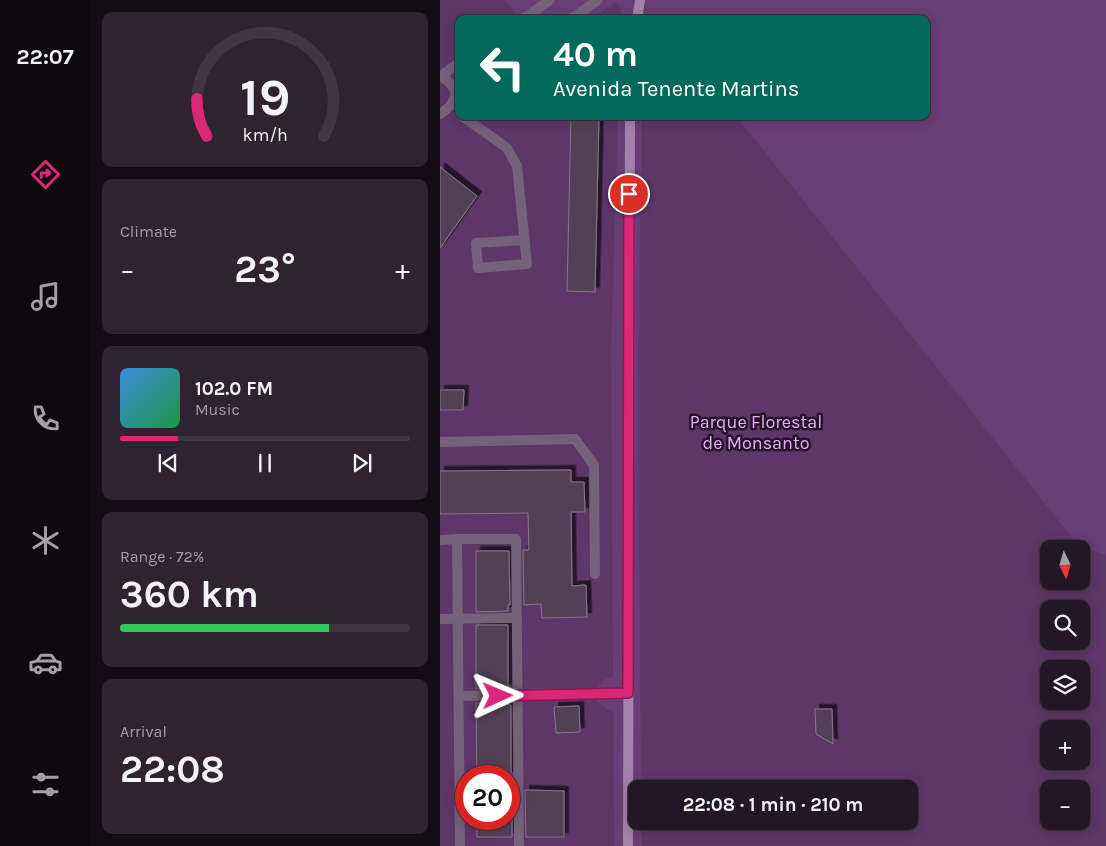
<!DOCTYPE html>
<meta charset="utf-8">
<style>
:root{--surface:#231626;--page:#2f2332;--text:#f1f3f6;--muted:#a39fa7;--line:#403543;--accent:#db2777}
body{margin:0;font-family:Karla,sans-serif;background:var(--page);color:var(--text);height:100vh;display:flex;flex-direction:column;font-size:19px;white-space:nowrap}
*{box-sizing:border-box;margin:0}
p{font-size:16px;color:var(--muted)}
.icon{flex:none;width:28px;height:28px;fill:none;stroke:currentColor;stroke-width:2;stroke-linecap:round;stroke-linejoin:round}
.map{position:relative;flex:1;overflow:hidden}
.side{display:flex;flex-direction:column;gap:12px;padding:12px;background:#130c15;width:350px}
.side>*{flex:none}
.hud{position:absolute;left:15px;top:15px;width:475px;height:105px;border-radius:10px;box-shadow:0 2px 12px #0003,0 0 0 1px var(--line);background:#00695c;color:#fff;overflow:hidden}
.needle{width:32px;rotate:175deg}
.controls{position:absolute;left:600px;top:540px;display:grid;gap:10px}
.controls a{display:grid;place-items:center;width:50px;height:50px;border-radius:10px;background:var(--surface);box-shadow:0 2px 12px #0003,0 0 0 1px var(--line);font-size:25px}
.speed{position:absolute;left:15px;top:765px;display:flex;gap:10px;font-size:25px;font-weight:700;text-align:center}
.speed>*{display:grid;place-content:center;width:65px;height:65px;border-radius:50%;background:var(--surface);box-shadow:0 2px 12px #0003,0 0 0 1px var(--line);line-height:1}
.speed .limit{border:8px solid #d22;background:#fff;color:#111}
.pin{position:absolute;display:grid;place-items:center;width:42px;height:42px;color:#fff;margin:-21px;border:2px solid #fff;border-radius:50%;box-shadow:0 1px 5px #0007}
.me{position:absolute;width:55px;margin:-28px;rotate:89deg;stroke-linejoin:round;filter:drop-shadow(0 0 4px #0008)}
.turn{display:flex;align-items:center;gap:18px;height:105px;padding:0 15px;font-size:22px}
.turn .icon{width:65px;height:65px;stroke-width:2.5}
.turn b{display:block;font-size:35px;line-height:42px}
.big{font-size:38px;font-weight:700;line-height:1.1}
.side .card{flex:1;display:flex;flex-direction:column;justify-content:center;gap:8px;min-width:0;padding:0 18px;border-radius:10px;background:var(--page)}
.side .dial{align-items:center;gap:0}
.dial svg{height:130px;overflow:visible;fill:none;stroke:var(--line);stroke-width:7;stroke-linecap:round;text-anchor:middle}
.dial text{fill:var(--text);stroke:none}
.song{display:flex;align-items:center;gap:15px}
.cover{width:60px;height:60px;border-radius:8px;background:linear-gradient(135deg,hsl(210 70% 55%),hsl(140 70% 35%))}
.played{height:5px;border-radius:2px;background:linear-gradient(90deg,var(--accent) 20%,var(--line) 20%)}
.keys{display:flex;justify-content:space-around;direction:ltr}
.heat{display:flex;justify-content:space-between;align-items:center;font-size:28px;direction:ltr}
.charge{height:8px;border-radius:4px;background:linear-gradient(90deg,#34c759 72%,var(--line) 0)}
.trip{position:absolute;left:188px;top:780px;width:290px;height:50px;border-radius:10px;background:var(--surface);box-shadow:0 2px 12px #0003,0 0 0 1px var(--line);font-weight:700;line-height:50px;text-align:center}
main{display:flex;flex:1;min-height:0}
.tabs{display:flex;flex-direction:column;width:90px;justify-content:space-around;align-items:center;background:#0e090f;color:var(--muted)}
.tabs .icon{width:35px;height:35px}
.tabs .active{color:var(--accent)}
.tabs b{font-size:22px;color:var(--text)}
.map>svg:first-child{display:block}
.green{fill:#5d3767;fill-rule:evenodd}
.forest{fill:#693d75}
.building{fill:#524057;stroke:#89758f;filter:url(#shadow)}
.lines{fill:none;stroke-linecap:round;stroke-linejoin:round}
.lane{stroke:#75617a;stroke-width:10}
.secondary{stroke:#a282aa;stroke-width:10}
.route-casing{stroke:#8e194d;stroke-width:12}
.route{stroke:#db2777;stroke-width:9}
.labels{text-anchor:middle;stroke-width:5;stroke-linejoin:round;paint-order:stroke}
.park-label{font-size:18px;fill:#ecaafd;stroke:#251529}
</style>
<main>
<nav class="tabs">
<b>22:07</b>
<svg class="icon active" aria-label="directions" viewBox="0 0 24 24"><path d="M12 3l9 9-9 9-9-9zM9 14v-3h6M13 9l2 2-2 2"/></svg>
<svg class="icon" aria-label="music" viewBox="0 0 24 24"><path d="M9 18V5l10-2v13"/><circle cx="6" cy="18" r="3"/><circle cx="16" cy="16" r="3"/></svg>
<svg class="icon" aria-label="phone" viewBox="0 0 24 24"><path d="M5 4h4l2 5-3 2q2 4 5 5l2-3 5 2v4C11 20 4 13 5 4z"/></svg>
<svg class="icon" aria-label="climate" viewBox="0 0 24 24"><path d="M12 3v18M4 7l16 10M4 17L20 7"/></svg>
<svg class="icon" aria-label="car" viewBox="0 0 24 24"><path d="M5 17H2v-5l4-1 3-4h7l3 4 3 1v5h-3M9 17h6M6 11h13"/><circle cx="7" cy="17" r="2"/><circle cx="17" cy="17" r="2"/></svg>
<svg class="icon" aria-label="filters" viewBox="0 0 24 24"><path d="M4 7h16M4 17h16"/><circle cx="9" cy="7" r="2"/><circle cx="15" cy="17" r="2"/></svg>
</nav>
<section class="side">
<div class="card dial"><svg viewBox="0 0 100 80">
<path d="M14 69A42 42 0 1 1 86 69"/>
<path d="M14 69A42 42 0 0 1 8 46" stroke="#db2777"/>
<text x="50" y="56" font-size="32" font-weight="700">19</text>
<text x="50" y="72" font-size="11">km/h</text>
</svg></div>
<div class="card"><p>Climate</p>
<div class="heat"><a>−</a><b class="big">23°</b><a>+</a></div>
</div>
<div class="card">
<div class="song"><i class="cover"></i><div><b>102.0 FM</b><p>Music</p></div></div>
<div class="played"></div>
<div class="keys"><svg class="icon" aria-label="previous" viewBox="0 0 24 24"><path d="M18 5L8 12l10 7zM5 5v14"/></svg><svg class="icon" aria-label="pause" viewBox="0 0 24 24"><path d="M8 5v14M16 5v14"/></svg><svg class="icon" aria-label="next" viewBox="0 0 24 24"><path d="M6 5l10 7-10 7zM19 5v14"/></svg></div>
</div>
<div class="card"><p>Range · 72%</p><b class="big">360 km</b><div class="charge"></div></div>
<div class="card"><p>Arrival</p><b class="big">22:08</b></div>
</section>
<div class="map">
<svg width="666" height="846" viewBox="0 0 666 846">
<defs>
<filter id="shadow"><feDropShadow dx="4.5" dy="-4.5" stdDeviation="0" flood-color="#0009"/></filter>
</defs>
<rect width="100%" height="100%" fill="#2f1e33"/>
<path class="green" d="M0,0H666V846H0ZM19,19H486V116H19ZM609,549H641V581H609ZM609,609H641V641H609ZM609,669H641V701H609ZM609,729H641V761H609ZM26,776H69V819H26ZM196,789H469V821H196ZM609,789H641V821H609Z"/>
<g class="forest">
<polygon points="65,0 666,0 666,555 638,545 299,120 291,116 486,116 486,19 181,19 181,9 176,2 152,19 80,19"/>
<path d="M178,116H202L198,360L201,789H196V821H201L202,846H174L173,711C150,705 151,682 173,676L171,350Z"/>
</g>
<g class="building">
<polygon points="131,116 159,116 155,292 127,291"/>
<polygon points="0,167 37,196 0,248"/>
<polygon points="0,390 24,390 23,410 0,410"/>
<polygon points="131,470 131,482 144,482 145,512 131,512 132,586 146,585 147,617 102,618 101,604 84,605 83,550 89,550 88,513 0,514 0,471"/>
<polygon points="36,551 69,551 70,605 68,605 68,611 36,612"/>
<polygon points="36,625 68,625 68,688 36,689"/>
<polygon points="68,702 68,705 71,705 71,776 37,776 36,703"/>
<polygon points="139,706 140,732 116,733 114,707"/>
<polygon points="375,709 392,709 393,744 376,734"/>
<polygon points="69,790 72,790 72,837 37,837 37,819 69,819"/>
<polygon points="85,790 124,791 124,837 86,837"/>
</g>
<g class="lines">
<g class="lane">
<polyline points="83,19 110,0"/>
<polyline points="131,19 158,0"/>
<path d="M0,76C21,87 19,102 0,114"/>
<polyline points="1,76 19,63"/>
<polyline points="22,116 67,148 77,166 87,264 38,268 36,243 85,240"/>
<polyline points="0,442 135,439 154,465 155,574"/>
<polyline points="0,540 17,539"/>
<polyline points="0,619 77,618"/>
<polyline points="19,696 188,693"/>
<polyline points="20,846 17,539 76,539 79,846"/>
</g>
<g class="secondary">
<polyline points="197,19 200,0"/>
<polyline points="188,846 190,116"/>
</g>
</g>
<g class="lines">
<defs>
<polyline id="route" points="58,696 188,693 189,194"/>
</defs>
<use href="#route" class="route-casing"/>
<use href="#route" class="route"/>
</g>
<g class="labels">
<g class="park-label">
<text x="316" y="428">Parque Florestal<tspan x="316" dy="21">de Monsanto</tspan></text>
</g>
</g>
</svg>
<div class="controls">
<a><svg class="needle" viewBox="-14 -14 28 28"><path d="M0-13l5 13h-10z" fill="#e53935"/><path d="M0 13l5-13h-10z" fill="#a39fa7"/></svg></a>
<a><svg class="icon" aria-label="search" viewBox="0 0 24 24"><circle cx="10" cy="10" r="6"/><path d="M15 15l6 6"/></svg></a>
<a><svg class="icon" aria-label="layers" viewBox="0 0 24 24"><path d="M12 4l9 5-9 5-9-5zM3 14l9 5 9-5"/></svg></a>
<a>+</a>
<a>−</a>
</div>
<div class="speed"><div class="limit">20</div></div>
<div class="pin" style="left:189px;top:194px;background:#d93025"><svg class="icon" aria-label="arrive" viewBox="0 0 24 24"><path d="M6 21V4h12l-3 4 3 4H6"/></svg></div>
<svg class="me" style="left:58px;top:696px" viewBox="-20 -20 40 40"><path d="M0-17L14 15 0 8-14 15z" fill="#db2777" stroke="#fff" stroke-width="4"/></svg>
<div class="trip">22:08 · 1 min · 210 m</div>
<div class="hud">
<div class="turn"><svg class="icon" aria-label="left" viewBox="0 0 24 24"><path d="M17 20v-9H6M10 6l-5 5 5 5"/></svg><div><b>40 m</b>Avenida Tenente Martins</div></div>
</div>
</div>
</main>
